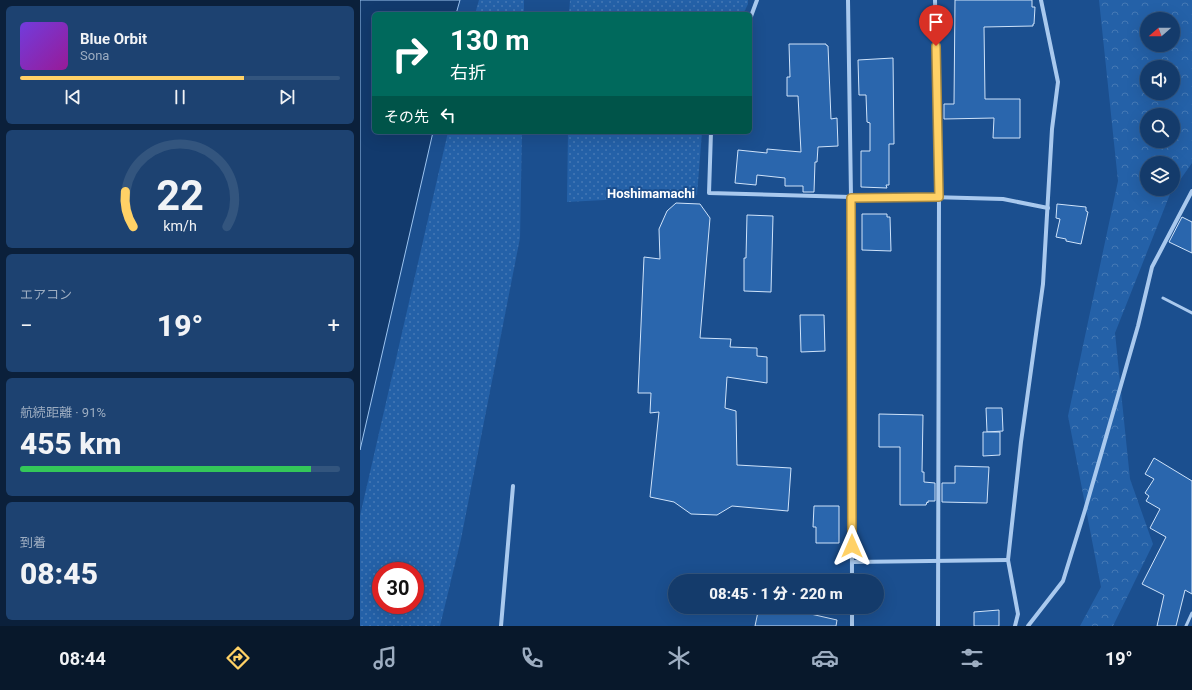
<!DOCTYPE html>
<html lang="ja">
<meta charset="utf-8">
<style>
:root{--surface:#143b6b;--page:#1d4271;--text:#f1f3f6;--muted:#9dadc1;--line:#33557e;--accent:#ffd166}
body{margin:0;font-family:Roboto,"Noto Sans JP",sans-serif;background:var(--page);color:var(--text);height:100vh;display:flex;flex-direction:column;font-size:15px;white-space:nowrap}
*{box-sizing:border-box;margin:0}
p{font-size:13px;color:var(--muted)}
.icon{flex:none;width:22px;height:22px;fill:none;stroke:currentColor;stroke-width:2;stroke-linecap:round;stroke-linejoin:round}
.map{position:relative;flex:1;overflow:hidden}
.panel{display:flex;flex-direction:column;gap:6px;padding:6px;background:#0b203b;width:360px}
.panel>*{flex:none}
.banner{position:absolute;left:12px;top:12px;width:380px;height:122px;border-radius:6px;box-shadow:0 4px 16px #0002,0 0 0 1px var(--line);background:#00695c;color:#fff;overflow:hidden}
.needle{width:26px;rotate:250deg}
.controls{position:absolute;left:780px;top:12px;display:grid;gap:8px}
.controls a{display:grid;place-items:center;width:40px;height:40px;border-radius:50%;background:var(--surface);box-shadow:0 4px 16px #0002,0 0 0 1px var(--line);font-size:20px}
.speed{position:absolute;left:12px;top:562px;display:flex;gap:8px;font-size:20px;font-weight:700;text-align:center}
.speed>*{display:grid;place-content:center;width:52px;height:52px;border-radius:50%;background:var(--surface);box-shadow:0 4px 16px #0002,0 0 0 1px var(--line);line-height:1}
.speed .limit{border:6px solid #d22;background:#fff;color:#111}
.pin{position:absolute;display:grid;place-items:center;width:34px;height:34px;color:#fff;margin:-41px -17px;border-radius:50% 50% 50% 0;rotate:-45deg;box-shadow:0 0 4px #0007}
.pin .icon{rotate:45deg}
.me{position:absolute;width:44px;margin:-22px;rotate:0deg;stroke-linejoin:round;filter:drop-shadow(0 0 3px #0008)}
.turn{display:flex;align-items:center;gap:14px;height:84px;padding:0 12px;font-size:18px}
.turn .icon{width:52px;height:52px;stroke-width:2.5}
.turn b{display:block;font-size:28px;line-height:34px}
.then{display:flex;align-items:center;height:38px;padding:0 12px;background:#0003;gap:8px;font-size:15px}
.big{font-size:30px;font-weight:800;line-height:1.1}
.panel .card{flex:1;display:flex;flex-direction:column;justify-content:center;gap:6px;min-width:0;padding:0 14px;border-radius:6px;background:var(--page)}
.panel .dial{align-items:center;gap:0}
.dial svg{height:104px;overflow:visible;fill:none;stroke:var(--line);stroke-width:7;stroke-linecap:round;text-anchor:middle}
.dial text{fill:var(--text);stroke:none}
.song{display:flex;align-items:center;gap:12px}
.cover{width:48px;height:48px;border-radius:6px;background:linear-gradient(135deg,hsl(260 70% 55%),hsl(300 70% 35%))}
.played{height:4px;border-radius:2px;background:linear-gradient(90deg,var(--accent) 70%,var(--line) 70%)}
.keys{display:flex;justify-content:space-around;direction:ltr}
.heat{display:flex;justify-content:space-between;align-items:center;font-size:22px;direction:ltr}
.charge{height:6px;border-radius:3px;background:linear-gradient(90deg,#34c759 91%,var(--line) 0)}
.trip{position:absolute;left:308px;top:574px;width:216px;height:40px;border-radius:20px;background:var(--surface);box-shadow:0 4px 16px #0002,0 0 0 1px var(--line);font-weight:800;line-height:40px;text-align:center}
.dock{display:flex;height:64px;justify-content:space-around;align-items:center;background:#08182b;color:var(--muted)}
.dock .icon{width:28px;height:28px}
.dock .on{color:var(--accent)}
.dock b{font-size:18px;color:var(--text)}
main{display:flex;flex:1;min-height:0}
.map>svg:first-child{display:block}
.forest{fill:url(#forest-crowns);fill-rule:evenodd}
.park{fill:url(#park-dots);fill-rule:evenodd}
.water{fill:#123a6d;stroke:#9cc4f0}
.building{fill:#2a66ad;stroke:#cfe3fa}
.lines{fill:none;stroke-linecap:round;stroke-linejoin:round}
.service{stroke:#a9c9ee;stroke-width:3}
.minor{stroke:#a9c9ee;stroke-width:4}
.route-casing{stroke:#a68842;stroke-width:10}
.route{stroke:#ffd166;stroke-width:7}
.labels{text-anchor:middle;stroke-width:4;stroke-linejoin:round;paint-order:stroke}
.quarter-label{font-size:13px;font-weight:bold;fill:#fff;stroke:#1b4f8f}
</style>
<main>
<section class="panel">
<div class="card">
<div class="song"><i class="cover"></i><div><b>Blue Orbit</b><p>Sona</p></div></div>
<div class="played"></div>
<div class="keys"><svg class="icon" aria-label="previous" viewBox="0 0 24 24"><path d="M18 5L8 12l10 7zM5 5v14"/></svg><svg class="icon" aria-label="pause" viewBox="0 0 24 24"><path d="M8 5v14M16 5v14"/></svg><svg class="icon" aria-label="next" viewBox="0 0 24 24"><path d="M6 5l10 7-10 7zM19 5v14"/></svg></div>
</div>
<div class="card dial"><svg viewBox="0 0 100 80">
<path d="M14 69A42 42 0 1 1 86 69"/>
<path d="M14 69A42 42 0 0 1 8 42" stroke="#ffd166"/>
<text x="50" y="56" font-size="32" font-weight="700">22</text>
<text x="50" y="72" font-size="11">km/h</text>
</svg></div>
<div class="card"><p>エアコン</p>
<div class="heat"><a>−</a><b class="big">19°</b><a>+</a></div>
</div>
<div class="card"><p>航続距離 · 91%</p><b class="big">455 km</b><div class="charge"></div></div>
<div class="card"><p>到着</p><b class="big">08:45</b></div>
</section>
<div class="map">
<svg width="832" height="626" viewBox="0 0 832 626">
<defs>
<pattern id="forest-crowns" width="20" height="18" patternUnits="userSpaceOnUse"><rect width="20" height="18" fill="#2461a8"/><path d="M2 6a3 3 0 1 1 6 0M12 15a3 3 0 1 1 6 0" fill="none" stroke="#4579b5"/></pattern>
<pattern id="park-dots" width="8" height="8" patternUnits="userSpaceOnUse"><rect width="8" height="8" fill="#2461a8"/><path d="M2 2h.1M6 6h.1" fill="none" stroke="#4579b5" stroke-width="1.8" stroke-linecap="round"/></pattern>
</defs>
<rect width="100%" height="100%" fill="#1b4f8f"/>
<path class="forest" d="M739,0H832V163L810,194L755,333L770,479L793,544L753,626H720L741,587L708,416L758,181ZM787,19H813V45H787ZM787,67H813V93H787ZM787,115H813V141H787ZM787,163H813V189H787Z"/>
<g class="park">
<polygon points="119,0 164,0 164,14 115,14"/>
<polygon points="210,0 388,0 388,4 383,14 209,14"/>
<path d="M88,132H162L160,238L101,539L80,626H0V516ZM21,571H55V605H21Z"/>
<polygon points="208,132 342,132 337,195 207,202"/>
</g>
<polygon class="water" points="0,0 100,0 96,14 14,14 14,132 73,132 0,450"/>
<g class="building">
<polygon points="595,0 672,0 672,7 675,7 674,24 673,24 673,26 624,27 625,99 660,99 660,138 633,138 634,118 584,119 584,104 594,104"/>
<polygon points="429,44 466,44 466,45 468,46 471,119 477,118 478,146 458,147 457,162 455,162 454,192 443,192 443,186 425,186 425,178 397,175 396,185 375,183 378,150 407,153 407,149 441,152 438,96 427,96 427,77 430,77"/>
<polygon points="533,58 534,144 529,144 529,185 526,185 527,188 501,187 501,151 510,151 510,123 507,122 506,95 499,95 498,60"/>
<polygon points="316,203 340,204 350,218 340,338 371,339 370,347 397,348 397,356 407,357 407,383 367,377 365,408 376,411 377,465 431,468 428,511 372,506 357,515 331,514 314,502 290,497 299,412 290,413 291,393 278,393 284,257 300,259 299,229 307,211"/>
<polygon points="697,204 726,207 726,211 728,212 721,244 706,241 706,239 696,237 700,219 696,218"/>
<polygon points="502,214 527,214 527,217 530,217 531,251 502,250"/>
<polygon points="387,215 413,216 411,292 384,291 384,258 386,258"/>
<polygon points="822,217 832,222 832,253 809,242"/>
<polygon points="440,315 464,315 465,351 441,352"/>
<polygon points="626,408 642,408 643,431 627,432"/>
<polygon points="519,414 563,415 562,472 564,472 564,482 575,483 575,501 568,501 568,503 567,502 566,505 540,505 540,447 519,447"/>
<polygon points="623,432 640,432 640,455 623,456"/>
<polygon points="794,458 832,481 832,594 825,590 816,626 797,626 804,595 782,584 806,537 790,528 800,509 786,501 789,496 785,493 794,479 785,474"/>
<polygon points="595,466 629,467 627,503 582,502 582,483 595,483"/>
<polygon points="454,506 479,506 479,543 456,543 456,527 453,527"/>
<polygon points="399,607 420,607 477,620 476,626 395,626"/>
<polygon points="639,610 639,626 614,626 614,612"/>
</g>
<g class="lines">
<g class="service">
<polyline points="803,298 832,313"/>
<polyline points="826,626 832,613"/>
</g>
<g class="minor">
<polyline points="488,0 491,197 492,581"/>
<polyline points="575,0 579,197 578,626"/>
<polyline points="390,19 397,0"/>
<polyline points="351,132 349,193 491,197 571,197 643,199 688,208"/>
<polyline points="492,562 648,560"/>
<polyline points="492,607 492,626"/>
<polyline points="141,626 153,486"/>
<polyline points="655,626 658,614 648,560 661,442 683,284 692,129 698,82 681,0"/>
<polyline points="668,626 703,581 725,510 778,326 792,267 832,191"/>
</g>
</g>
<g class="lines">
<defs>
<polyline id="route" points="492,546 491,198 579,197 576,46"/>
</defs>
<use href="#route" class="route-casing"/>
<use href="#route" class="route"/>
</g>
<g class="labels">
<g class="quarter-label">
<text x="291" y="198">Hoshimamachi</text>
</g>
</g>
</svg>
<div class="controls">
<a><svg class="needle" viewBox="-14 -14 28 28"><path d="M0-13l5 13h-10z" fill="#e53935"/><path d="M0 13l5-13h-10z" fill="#9dadc1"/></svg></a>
<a><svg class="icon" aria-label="sound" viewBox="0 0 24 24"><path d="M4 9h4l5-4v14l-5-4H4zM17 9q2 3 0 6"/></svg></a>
<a><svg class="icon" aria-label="search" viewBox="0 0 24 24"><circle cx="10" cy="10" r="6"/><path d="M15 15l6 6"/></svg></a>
<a><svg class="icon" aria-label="layers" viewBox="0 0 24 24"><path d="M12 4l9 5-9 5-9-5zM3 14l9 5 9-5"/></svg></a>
</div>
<div class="speed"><div class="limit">30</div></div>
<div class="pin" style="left:576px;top:46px;background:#d93025"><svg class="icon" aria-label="arrive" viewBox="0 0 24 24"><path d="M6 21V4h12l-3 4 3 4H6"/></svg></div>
<svg class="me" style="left:492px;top:546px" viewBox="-20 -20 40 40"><path d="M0-17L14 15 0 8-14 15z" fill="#ffd166" stroke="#fff" stroke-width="4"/></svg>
<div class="trip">08:45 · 1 分 · 220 m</div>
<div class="banner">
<div class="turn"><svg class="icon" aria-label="right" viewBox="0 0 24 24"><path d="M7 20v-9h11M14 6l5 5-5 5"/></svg><div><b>130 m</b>右折</div></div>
<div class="then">その先<svg class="icon" aria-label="left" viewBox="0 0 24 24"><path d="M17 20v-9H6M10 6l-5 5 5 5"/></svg></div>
</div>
</div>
</main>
<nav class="dock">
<b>08:44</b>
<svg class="icon on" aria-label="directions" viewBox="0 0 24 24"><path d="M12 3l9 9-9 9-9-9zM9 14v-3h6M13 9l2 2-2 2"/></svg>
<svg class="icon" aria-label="music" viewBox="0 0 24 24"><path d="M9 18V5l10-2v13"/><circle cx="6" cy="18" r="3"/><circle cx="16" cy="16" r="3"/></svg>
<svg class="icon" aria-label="phone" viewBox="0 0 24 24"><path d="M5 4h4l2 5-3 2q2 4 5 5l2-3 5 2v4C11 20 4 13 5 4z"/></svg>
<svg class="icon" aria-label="climate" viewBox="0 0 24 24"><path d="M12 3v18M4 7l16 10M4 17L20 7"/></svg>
<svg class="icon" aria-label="car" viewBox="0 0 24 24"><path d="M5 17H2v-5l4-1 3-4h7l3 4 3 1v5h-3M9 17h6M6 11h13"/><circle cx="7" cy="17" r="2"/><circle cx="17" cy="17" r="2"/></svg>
<svg class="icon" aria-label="filters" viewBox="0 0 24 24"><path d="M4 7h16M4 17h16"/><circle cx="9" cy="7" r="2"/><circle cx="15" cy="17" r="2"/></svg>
<b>19°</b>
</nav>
